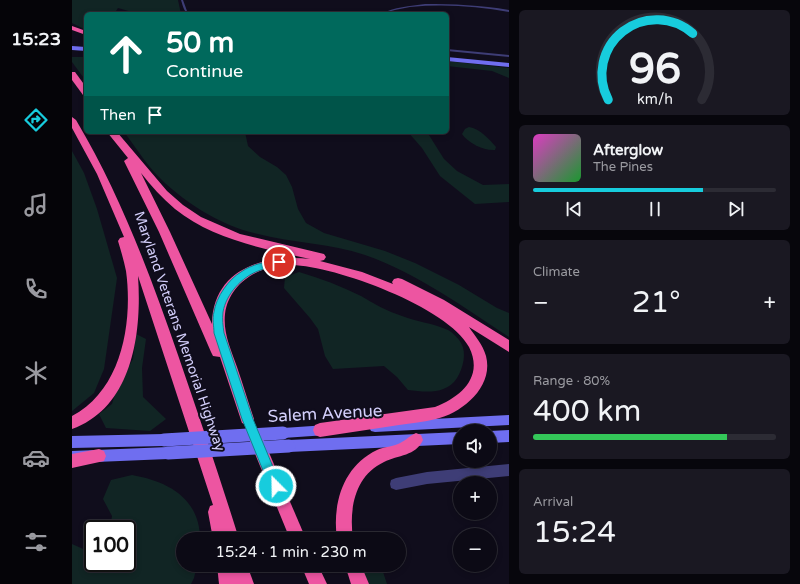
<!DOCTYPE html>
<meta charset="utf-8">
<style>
:root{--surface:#0c0a15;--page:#1a1822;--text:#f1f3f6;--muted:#9a9aa0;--line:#2c2b34;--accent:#17ccdd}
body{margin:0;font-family:"Varela Round",sans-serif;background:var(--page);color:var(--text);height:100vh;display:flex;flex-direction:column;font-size:15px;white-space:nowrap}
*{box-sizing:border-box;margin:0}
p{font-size:13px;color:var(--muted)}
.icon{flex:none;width:22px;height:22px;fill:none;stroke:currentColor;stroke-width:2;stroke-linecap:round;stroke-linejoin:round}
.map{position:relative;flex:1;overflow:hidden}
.sheet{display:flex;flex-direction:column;gap:10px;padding:10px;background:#07060c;width:291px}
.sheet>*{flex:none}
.guide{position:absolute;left:12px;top:12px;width:365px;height:122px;border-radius:6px;box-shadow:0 2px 6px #0003,0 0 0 1px var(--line);background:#00695c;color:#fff;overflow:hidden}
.tools{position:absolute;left:381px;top:424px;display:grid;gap:8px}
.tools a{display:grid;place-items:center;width:44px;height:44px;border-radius:50%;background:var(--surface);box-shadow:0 2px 6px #0003,0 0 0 1px var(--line);font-size:20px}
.speed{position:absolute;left:12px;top:520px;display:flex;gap:8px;font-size:20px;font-weight:700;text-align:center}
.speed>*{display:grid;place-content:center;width:52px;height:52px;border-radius:50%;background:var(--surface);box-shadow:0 2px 6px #0003,0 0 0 1px var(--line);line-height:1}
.speed .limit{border:2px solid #111;border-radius:6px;background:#fff;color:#111}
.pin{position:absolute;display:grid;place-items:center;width:34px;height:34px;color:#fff;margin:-17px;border:2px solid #fff;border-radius:50%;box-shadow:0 1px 4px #0007}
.me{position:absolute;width:44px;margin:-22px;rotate:337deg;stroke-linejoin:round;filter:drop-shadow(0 0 3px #0008)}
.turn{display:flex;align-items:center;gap:14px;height:84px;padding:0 16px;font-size:18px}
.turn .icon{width:52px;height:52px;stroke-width:2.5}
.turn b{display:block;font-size:28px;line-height:34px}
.then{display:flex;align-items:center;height:38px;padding:0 16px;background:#0003;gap:8px;font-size:15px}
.big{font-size:30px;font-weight:600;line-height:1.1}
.sheet .widget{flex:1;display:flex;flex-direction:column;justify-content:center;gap:6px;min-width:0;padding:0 14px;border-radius:6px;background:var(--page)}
.sheet .dial{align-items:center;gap:0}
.dial svg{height:104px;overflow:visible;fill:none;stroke:var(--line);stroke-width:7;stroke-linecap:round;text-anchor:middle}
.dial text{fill:var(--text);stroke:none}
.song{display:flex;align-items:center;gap:12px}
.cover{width:48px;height:48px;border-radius:6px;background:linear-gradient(135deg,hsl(310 70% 55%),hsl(130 70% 35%))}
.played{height:4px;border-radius:2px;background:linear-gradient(90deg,var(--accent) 70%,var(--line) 70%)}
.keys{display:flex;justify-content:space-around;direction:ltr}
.heat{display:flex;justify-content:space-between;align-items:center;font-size:22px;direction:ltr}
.charge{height:6px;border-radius:3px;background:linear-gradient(90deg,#34c759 80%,var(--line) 0)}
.trip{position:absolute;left:104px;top:532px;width:230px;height:40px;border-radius:20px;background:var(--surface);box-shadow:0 2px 6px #0003,0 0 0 1px var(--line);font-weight:600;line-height:40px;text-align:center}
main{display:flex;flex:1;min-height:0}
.tabs{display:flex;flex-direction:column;width:72px;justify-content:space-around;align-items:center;background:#050408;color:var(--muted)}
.tabs .icon{width:28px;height:28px}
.tabs .current{color:var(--accent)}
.tabs b{font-size:18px;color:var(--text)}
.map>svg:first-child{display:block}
.green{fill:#112524}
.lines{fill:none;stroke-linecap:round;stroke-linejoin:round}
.service{fill:#3e3d76;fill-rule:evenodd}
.minor{fill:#3e3d76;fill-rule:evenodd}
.secondary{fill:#6f6ef0;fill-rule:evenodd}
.motorway{fill:#ed55a1;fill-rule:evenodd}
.secondary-bridge{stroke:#6f6ef0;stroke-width:13}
.route{fill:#17ccdd;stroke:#0f8590}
.labels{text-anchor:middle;stroke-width:4;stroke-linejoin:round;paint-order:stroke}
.street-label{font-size:14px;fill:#d2cefa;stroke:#100d1c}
.near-street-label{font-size:17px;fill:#d2cefa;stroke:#100d1c}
</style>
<main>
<nav class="tabs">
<b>15:23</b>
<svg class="icon current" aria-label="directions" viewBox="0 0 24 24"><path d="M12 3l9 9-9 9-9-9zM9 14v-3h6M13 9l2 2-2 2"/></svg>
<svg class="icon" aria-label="music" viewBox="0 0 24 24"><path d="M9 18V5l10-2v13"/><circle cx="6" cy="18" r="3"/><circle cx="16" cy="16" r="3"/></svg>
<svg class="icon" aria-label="phone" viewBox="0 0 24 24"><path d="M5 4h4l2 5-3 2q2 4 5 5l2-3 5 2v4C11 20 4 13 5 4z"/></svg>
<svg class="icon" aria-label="climate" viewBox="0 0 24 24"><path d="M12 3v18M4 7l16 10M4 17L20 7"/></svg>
<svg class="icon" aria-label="car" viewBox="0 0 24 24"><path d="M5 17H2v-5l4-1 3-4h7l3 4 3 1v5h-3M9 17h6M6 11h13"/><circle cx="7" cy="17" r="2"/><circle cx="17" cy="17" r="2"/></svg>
<svg class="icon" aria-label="filters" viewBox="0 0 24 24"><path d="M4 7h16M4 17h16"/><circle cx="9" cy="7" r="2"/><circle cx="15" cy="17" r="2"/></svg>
</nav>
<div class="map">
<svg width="437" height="584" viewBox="0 0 437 584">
<rect width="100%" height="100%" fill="#100d1c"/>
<g class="green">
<polygon points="0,0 106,0 109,14 67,14 46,8 42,14 14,14 14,30 0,23"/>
<polygon points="0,57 14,57 14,81 0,62"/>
<polygon points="375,61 437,68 437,78 420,71 375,66"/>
<path d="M397,127C408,129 417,139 424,147L423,150C412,151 396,143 390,134L393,129Z"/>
<path d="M52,132H173L176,146L188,157L205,167L214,175L220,187L226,209L234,223L252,233L313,251L343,263L387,285L425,308L437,313V337C391,307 345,273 293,255C258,243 221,243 186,234C149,226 109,201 83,173C72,161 63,146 52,132Z"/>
<polygon points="336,132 355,132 372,159 385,171 411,185 437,184 437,202 403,204 368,176 350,148"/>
<polygon points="0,151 12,173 25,209 45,278 32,369 22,393 0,411"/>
<path d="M227,272C248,278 269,286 289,296C302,304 315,311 330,316C345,322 361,323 376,330C380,332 387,339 389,343C395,353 391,368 385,378C374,395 353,392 336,390L325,377L312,366L261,369L253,356L246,329L238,318L212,288L213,277Z"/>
<polygon points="64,334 74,339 70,368 71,397 94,419 78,431 34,428 27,414 40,404 45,388 61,359"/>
<path d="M60,475C95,481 128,498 128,539H111V565H125L122,578L119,584H0V544L18,552L21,550V563H55V529H38L40,516L31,499L39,480Z"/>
<polygon points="309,566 315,584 292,584 287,568"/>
</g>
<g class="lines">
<g class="service">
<path d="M109,0H111L115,11L119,14C112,14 111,6 109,0Z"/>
<path d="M353,4C381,4 409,5 437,10V12C405,6 371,4 338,7C333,8 328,9 323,10C318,11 314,14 309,14C322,7 338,6 353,4Z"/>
<polygon points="375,49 437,55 437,57 375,51"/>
</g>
<polygon class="minor" points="437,464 437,476 355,484 324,490 319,488 318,484 319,480 324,478 355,472"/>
<g class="secondary">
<polygon points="0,46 14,47 14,51 0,50"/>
<polygon points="375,57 437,63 437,67 375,61"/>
<polygon points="437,415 437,425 303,432 299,431 297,427 299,423 303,422"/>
<polygon points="255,425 259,426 261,430 259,434 255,435 211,438 207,437 205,433 207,429 211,428"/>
<polygon points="437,430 437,442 418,443 418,431"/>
<polygon points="388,432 388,444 217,452 213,450 211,446 213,442 217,440"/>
<polygon points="92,434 96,436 98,440 96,444 92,446 0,448 0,436"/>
<polygon points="96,447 100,449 102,453 100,457 96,459 0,463 0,451"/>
</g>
<g class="motorway">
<polygon points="0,26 14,31 14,35 0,30"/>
<polygon points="0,72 3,72 14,87 14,96 11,95 0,80"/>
<path d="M0,117L4,120C48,194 78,274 106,355C127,416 148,478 167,539H141L136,512L138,506L141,505L66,276C70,332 61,407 0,429V416C50,390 61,322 54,271C52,261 49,251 46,241L48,238L52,237L25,174L0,128Z"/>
<path d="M35,132H45L95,191L111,205L129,217L168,234L252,254L254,257L252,260L248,261L290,272L321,284L320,282L322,279L326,278L330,279L372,300L437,340V352L397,327C403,336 411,345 414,356C422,387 390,413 364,419C352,422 339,423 327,425C301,429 274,433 248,437L243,435L241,430L243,425L248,423L363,407C389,397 412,377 397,347C376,307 263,266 220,265C189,264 157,282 153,314C151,333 159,350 165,367C171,384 176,402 182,419L180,423L175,425L170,423L148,357L141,356L139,352L87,232L52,161L56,158ZM69,173C79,186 90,198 103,209C140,239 192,249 238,259C192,254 141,269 140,324L98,232Z"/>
<polygon points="184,432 189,434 234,539 218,539 177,439 179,434"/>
<path d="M344,433L349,435L351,440C344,456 326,455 312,462C282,476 277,510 281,539H265C260,504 271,466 305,450C311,447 319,447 326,444C332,442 337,436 344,433Z"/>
<polygon points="27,449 32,451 34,456 32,461 0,468 0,454"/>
<polygon points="145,565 175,565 182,584 147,584"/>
<polygon points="229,565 246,565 255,584 237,584"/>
<polygon points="273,565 289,565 297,584 279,584"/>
</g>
<g class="secondary-bridge">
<polyline points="92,440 211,433"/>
<polyline points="96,453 217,446"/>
</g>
</g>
<path class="route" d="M207,259L210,260L212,262L210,264C202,266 194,268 186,271C170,277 154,294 151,312C150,319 151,326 152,333L181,419L209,486L208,490L204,491L199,490L170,419L142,333C142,326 140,319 142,312C144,297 157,279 169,272C180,264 194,262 207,259Z"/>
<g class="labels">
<g class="street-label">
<text transform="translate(108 331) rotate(71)" y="5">Maryland Veterans Memorial Highway</text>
</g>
<g class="near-street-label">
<text transform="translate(253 413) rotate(-3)" y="6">Salem Avenue</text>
</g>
</g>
</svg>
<div class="tools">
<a><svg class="icon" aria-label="sound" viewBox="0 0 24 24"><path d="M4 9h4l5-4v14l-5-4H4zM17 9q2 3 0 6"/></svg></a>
<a>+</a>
<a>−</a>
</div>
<div class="speed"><div class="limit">100</div></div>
<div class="pin" style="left:207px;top:262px;background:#d93025"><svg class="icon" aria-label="arrive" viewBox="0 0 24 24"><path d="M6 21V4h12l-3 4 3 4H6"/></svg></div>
<svg class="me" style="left:204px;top:486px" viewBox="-20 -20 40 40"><circle r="17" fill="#17ccdd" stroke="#fff" stroke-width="3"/><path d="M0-11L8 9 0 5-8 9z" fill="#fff"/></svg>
<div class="trip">15:24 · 1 min · 230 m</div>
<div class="guide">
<div class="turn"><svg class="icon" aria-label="ahead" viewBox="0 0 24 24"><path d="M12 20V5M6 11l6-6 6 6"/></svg><div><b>50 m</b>Continue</div></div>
<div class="then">Then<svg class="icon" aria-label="arrive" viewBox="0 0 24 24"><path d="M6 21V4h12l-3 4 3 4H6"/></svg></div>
</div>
</div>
<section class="sheet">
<div class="widget dial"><svg viewBox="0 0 100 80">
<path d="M14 69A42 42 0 1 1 86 69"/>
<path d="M14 69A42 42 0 0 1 79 18" stroke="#17ccdd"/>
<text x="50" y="56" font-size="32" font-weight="700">96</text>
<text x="50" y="72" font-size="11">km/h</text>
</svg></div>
<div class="widget">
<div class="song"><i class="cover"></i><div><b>Afterglow</b><p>The Pines</p></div></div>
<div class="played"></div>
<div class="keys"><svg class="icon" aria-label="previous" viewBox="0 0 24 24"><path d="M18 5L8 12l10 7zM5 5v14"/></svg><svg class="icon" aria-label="pause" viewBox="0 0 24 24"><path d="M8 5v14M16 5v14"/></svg><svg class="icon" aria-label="next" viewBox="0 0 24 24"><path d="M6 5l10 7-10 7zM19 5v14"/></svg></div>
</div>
<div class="widget"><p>Climate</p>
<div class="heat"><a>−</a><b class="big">21°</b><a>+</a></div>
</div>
<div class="widget"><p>Range · 80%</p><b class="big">400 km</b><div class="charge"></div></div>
<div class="widget"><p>Arrival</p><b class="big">15:24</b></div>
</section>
</main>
